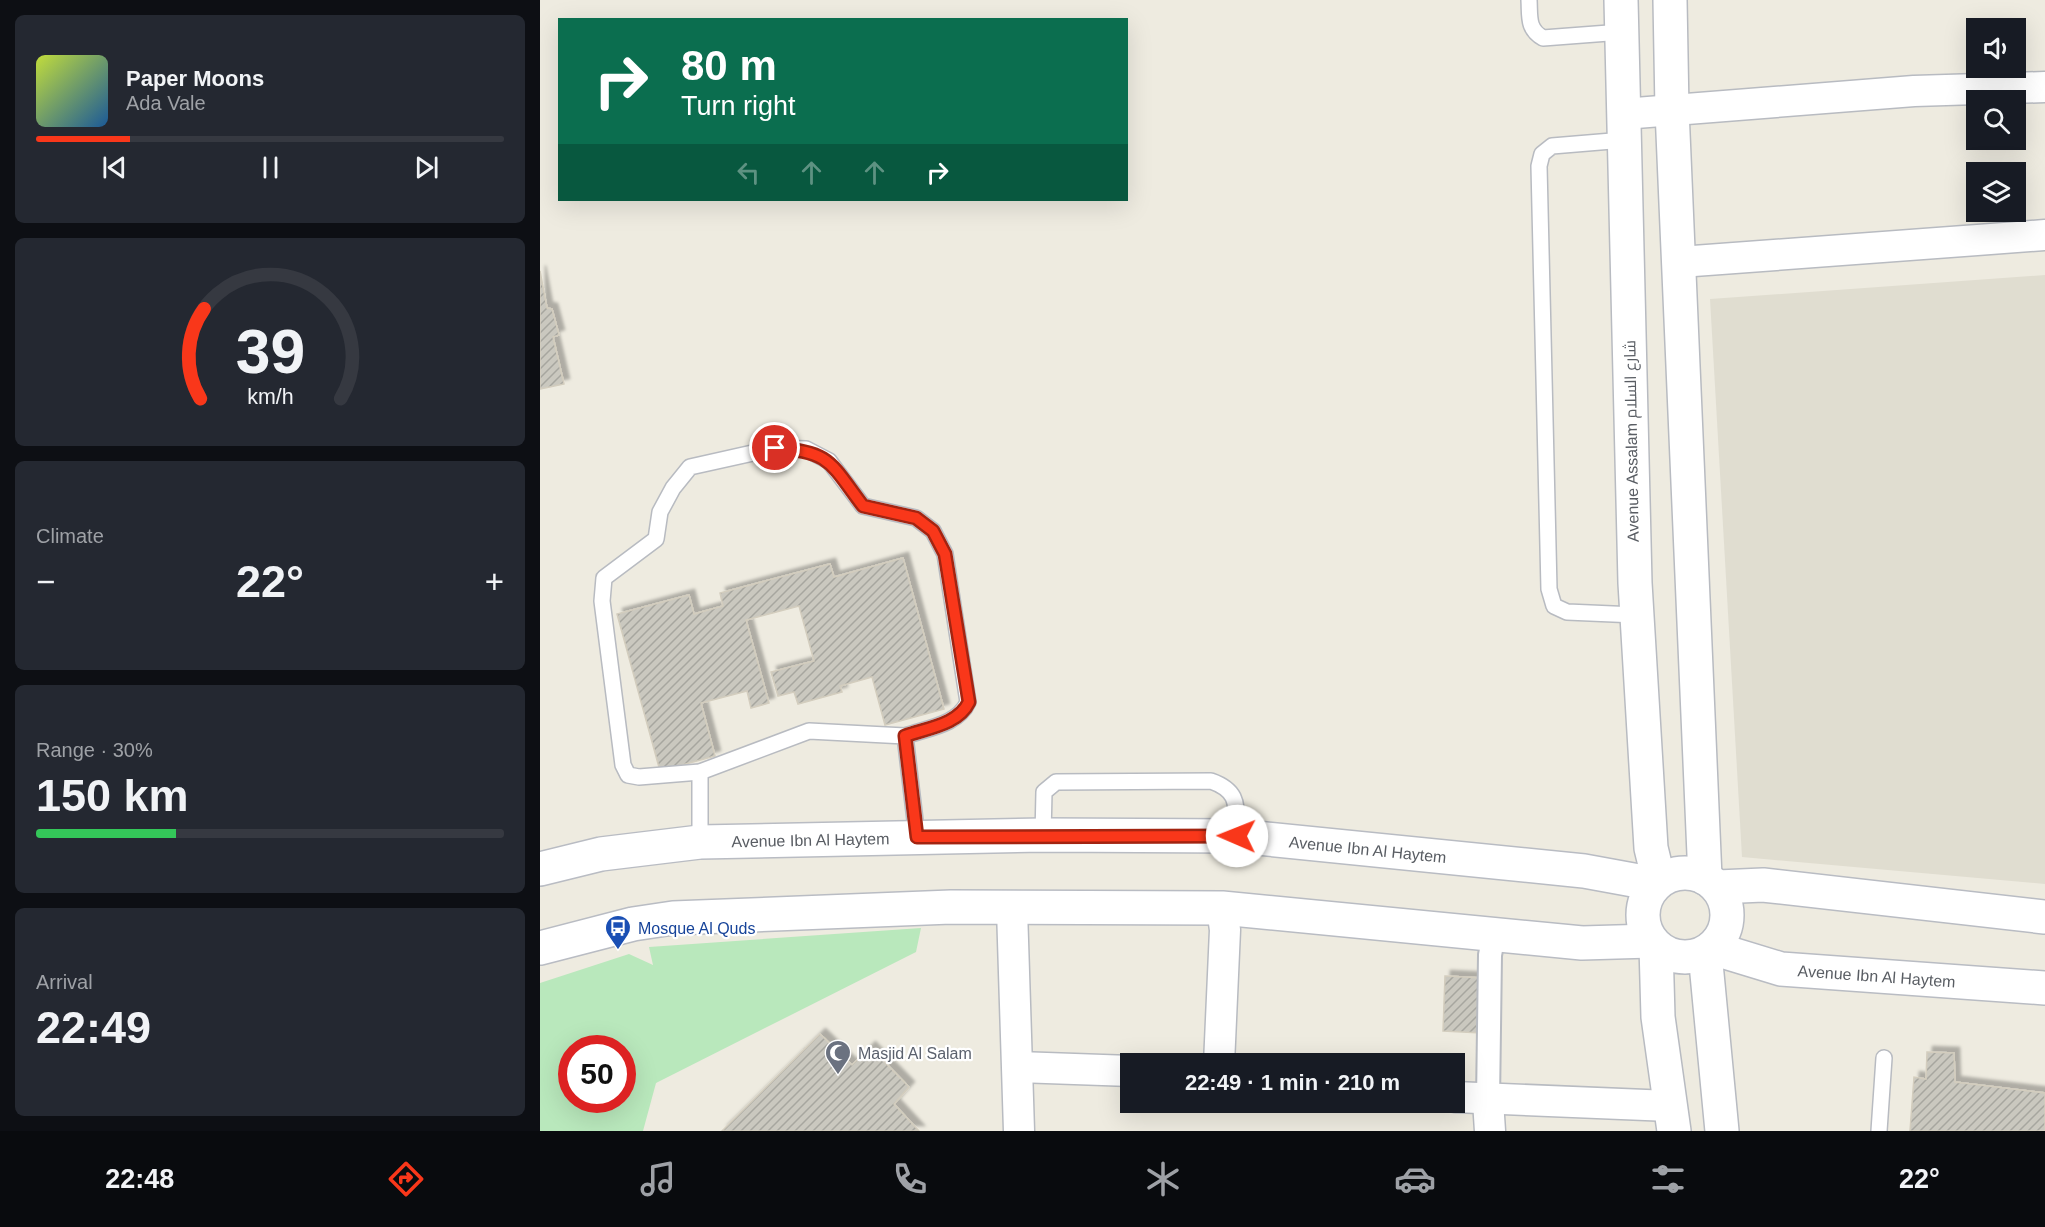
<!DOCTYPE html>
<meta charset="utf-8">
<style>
:root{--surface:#171b24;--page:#242831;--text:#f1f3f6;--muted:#9ea1a6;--line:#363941;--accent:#f9371a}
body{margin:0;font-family:Helvetica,Cairo,sans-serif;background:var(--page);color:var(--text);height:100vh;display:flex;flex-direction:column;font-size:22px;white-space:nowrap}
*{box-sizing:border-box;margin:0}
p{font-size:20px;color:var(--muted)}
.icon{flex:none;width:33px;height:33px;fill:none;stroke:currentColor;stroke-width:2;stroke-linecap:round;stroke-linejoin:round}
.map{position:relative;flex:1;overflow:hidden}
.sheet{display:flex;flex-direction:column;gap:15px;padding:15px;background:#0d0f14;width:540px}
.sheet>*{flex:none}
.hud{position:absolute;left:18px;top:18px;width:570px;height:183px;border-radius:0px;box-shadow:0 6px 24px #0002;background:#0b6e4f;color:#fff;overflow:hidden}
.tools{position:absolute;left:1426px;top:18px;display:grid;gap:12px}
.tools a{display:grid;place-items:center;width:60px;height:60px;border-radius:0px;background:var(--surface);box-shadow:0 6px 24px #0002;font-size:30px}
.speed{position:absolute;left:18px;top:1035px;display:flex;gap:12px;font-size:30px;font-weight:700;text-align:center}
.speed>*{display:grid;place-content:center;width:78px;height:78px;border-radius:50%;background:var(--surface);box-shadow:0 6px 24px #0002;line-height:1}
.speed .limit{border:9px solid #d22;background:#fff;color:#111}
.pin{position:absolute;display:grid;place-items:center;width:51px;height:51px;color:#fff;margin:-26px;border:3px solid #fff;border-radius:50%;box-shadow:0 2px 6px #0007}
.me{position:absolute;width:66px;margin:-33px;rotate:271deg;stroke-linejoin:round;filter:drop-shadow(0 0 4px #0008)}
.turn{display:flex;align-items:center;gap:21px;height:126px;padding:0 24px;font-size:27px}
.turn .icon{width:78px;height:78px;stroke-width:2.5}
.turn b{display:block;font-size:42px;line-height:51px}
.lanes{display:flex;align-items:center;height:57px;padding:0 24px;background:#0003;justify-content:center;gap:30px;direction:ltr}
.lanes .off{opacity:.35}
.big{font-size:45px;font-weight:800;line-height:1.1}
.sheet .card{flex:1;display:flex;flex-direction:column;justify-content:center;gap:9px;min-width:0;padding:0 21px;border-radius:9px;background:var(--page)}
.sheet .dial{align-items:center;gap:0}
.dial svg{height:156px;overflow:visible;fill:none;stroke:var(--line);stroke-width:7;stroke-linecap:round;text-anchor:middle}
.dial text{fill:var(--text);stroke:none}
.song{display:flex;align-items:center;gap:18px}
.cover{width:72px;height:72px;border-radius:9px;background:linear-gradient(135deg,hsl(70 70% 55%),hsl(210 70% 35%))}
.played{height:6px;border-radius:3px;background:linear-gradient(90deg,var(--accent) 20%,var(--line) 20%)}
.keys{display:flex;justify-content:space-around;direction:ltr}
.heat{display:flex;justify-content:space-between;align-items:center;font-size:33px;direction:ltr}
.charge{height:9px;border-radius:4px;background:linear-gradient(90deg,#34c759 30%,var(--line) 0)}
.trip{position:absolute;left:580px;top:1053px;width:345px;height:60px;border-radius:0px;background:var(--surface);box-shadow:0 6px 24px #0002;font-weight:800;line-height:60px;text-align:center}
.tab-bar{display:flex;height:96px;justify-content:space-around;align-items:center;background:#090b0e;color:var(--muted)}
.tab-bar .icon{width:42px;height:42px}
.tab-bar .selected{color:var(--accent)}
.tab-bar b{font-size:27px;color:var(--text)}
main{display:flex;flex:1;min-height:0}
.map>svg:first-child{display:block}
.education{fill:#e0ddd0}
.green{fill:#b9e8bc;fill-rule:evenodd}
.building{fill:url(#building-hatch);stroke:#d3cdbe;stroke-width:1.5;filter:url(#shadow)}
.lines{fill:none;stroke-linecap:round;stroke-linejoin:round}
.service-casing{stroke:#b8bbc1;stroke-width:18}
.pedestrian-casing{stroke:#b8bbc1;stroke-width:26}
.minor-casing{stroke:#b8bbc1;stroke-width:33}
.tertiary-casing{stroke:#b8bbc1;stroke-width:36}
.secondary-casing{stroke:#b9bcc3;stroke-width:36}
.service{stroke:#fff;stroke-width:15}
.pedestrian{stroke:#fff;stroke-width:22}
.minor{stroke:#fff;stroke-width:30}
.tertiary{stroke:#fff;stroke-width:33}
.secondary{stroke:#fff;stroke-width:33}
.route-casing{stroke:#a22411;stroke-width:15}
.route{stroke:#f9371a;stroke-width:10}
.labels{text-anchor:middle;stroke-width:4.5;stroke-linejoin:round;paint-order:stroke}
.street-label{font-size:16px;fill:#595d63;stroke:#fff}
.transit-label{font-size:16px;fill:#164399;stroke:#fff;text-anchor:start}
.worship-label{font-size:16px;fill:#5b616d;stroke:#fff;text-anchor:start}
</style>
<main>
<section class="sheet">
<div class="card">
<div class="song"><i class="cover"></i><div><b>Paper Moons</b><p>Ada Vale</p></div></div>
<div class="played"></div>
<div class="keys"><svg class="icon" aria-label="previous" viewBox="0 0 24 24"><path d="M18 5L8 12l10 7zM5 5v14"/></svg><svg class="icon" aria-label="pause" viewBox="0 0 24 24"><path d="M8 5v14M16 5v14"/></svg><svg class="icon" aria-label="next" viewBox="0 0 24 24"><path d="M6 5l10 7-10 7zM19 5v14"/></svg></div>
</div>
<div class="card dial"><svg viewBox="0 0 100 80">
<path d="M14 69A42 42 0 1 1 86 69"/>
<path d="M14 69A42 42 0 0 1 16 23" stroke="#f9371a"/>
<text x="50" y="56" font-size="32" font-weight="700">39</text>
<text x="50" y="72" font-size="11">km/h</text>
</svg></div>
<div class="card"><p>Climate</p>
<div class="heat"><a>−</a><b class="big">22°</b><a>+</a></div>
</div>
<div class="card"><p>Range · 30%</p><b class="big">150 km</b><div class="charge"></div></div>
<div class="card"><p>Arrival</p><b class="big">22:49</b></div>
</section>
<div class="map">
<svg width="1505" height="1131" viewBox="0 0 1505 1131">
<defs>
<pattern id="building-hatch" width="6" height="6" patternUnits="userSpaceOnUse" patternTransform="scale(1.5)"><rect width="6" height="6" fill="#cac8bf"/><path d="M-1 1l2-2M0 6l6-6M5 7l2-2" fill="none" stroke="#a7a69f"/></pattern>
<filter id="shadow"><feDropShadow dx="5.5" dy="-5.5" stdDeviation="1.5" flood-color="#0004"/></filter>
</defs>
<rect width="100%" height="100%" fill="#eeebe0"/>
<polygon class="education" points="1505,275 1505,884 1202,857 1170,299"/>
<path class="green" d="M381,928L376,952L116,1083L103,1131H0V983L89,954L113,965L109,947ZM32,1048H82V1100H32Z"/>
<g class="building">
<polygon points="0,271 7,308 12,309 19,335 13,337 24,384 0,389"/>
<polygon points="363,558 404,709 345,725 332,677 300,686 302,692 258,704 254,692 238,696 231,672 274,661 259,606 206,620 229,703 211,708 207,691 161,703 175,756 120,771 77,614 149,595 154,614 183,606 180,593 290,564 294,577"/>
<polygon points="905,976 942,978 941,1033 903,1031"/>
<polygon points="280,1034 312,1065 330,1047 369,1087 354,1104 379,1131 182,1131"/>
<polygon points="1387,1052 1414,1053 1415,1082 1505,1093 1505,1131 1370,1131 1374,1077 1386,1079"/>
</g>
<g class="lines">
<defs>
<g id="service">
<path d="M989,0C990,16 987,29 1003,38L1082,32"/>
<polyline points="1084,140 1012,146 1002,154 999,166 1009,589 1014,606 1027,612 1096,615"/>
<path d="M365,736L269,731L160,772L99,777L88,775L83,765L62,601L64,578L116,539L120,512L133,488L150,467L235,448L266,449L289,461L323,506L376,518L393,531L405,554L428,702C418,725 387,728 365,736L377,837"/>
<polyline points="160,772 160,842"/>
<path d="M503,835L504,792L516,782L671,781C702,792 695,808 697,836"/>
<polyline points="1339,1131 1344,1058"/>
</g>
<polyline id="pedestrian" points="948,1101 950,955 954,934"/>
<g id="minor">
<polyline points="1083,114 1374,91 1505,87"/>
<polyline points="1140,262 1505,235"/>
<polyline points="472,909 479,1131"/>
<polyline points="679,1064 685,930 682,908"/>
<polyline points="478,1067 591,1071"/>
<polyline points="915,1097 1130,1106"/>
<polyline points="948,1101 950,1131"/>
</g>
<g id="tertiary">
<polyline points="1081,0 1095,583 1111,848 1119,881"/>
<polyline points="1130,0 1132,110 1165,878"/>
<polyline points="1116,946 1118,1017 1134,1131"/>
<polyline points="1165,953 1182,1131"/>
</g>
<g id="secondary">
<path id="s1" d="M0,869L61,854L160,842L503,835L697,836L1044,871L1115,884"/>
<circle cx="1145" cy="915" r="42"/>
<polyline points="1178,887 1223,885 1505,917"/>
<polyline points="0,948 93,924 133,918 411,907 682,908 1042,943 1111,941"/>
<path id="s2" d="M1172,948L1241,969L1505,988"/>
</g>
</defs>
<use href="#service" class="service-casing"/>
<use href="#pedestrian" class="pedestrian-casing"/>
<use href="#minor" class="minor-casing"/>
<use href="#tertiary" class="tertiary-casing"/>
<use href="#secondary" class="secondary-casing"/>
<use href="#service" class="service"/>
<use href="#pedestrian" class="pedestrian"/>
<use href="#minor" class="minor"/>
<use href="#tertiary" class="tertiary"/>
<use href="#secondary" class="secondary"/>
</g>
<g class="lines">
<defs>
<path id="route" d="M235,448C291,451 291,464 323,506L376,518L393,531L405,554L429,702C418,725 387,728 365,736L377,837L697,836"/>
</defs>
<use href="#route" class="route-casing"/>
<use href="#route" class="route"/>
</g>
<defs>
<symbol id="bus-pin" viewBox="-11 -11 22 30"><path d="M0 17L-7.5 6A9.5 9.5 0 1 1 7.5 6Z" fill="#1a4fb4" stroke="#fff"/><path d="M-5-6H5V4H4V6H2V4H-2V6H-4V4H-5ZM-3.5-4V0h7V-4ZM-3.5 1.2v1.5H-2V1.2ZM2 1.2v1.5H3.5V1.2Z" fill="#fff"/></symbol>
<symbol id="mosque-pin" viewBox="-11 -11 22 30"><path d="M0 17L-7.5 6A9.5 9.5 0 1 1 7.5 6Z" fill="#6b7280" stroke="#fff"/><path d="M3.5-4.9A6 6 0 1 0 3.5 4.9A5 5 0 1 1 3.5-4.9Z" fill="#fff"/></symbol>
</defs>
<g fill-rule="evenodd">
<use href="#bus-pin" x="63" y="913" width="30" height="40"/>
<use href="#mosque-pin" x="283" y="1038" width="30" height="40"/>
</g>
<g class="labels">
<g class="street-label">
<text transform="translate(1091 441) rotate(-91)" y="6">Avenue Assalam شارع السلام</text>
<text dy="6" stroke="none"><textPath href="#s1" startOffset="273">Avenue Ibn Al Haytem</textPath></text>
<text dy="6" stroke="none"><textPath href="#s1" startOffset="831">Avenue Ibn Al Haytem</textPath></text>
<text dy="6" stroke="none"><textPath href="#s2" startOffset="168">Avenue Ibn Al Haytem</textPath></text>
</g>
<g class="transit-label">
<text x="98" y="934">Mosque Al Quds</text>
</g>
<g class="worship-label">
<text x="318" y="1059">Masjid Al Salam</text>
</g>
</g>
</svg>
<div class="tools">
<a><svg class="icon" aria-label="sound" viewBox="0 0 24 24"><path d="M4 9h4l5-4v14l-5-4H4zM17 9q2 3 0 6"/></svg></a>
<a><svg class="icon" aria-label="search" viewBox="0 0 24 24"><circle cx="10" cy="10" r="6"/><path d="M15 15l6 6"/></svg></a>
<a><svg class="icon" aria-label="layers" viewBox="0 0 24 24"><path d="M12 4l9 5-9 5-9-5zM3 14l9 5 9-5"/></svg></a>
</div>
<div class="speed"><div class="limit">50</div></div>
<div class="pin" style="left:235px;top:448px;background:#d93025"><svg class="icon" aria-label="arrive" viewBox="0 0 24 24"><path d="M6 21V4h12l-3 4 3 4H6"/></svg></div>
<svg class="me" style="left:697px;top:836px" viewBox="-20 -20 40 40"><circle r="19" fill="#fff"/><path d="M0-13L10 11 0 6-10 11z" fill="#f9371a"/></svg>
<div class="trip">22:49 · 1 min · 210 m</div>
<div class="hud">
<div class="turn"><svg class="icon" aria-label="right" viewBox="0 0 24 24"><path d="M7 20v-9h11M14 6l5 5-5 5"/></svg><div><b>80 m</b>Turn right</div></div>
<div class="lanes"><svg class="icon off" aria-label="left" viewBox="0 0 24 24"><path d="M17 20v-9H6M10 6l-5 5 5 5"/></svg><svg class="icon off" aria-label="ahead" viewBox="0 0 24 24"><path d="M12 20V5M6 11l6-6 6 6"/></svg><svg class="icon off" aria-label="ahead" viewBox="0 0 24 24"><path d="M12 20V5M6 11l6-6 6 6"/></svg><svg class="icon" aria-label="right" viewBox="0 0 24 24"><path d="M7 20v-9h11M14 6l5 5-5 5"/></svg></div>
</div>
</div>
</main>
<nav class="tab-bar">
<b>22:48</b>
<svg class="icon selected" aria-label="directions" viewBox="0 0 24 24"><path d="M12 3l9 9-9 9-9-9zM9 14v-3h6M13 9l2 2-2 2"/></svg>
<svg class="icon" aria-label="music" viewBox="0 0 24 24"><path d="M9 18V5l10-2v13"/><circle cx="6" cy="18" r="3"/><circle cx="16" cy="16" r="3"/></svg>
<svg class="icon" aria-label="phone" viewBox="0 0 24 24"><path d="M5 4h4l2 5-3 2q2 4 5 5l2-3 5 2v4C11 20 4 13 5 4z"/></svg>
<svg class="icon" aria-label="climate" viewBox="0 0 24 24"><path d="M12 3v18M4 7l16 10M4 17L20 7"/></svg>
<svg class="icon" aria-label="car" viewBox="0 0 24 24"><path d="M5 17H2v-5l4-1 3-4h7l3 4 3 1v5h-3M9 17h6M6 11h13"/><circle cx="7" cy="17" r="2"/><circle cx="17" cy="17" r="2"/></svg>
<svg class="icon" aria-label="filters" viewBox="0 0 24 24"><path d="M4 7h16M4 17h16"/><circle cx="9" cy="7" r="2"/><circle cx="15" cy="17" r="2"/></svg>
<b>22°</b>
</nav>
